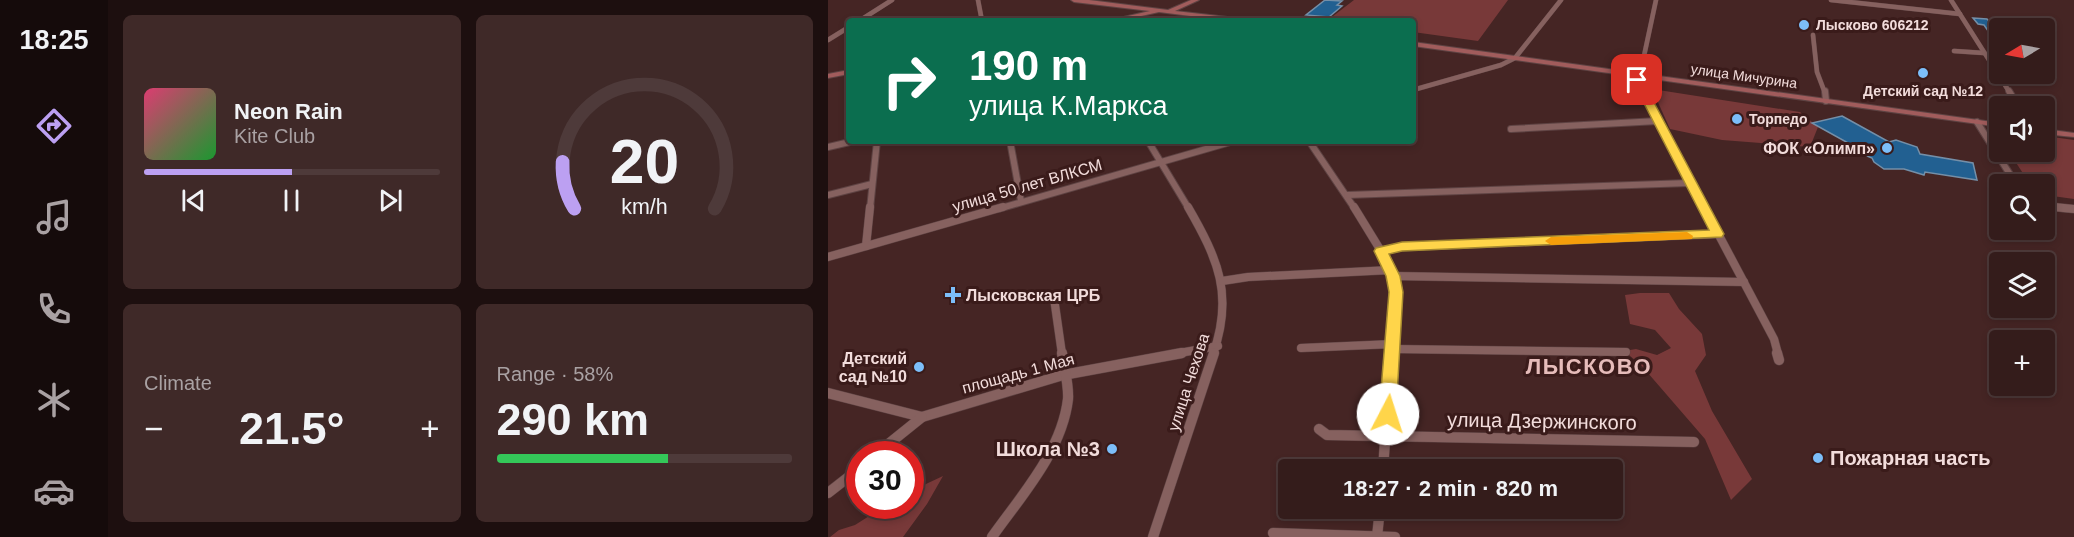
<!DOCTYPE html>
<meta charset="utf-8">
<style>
:root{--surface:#341c1b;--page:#3f2928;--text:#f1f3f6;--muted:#a9a1a3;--line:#4e3a3a;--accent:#bca0f2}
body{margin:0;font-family:Helvetica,sans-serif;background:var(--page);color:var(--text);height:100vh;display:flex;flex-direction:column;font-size:22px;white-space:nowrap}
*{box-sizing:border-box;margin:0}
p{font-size:20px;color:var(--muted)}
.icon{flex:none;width:33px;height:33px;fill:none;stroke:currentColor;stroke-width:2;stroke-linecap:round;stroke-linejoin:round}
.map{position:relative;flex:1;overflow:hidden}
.panel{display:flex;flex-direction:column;gap:15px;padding:15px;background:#1d0f0f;width:720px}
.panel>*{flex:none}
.banner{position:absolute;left:18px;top:18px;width:570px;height:126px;border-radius:6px;box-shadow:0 3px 9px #0003,0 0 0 2px var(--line);background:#0b6e4f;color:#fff;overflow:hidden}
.needle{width:39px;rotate:260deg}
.fabs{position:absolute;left:1161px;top:18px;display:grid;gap:12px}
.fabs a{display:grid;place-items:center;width:66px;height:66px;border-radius:6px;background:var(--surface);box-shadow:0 3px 9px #0003,0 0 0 2px var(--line);font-size:30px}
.speed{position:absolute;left:18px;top:441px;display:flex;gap:12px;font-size:30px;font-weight:700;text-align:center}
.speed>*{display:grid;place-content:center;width:78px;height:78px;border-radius:50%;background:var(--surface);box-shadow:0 3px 9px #0003,0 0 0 2px var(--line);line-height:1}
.speed .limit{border:9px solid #d22;background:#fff;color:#111}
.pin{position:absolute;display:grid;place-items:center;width:51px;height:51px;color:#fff;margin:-26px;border-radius:12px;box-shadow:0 3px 9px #0006}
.me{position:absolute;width:66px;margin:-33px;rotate:5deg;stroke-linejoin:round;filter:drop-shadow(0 0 4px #0008)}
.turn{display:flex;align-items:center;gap:21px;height:126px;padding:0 24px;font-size:27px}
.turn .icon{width:78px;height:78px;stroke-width:2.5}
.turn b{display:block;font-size:42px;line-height:51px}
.big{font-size:45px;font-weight:700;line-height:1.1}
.panel .widget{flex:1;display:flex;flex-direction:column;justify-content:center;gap:9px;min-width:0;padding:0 21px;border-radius:9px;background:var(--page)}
.panel .dial{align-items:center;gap:0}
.dial svg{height:156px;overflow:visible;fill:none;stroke:var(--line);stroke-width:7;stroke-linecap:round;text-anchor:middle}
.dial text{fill:var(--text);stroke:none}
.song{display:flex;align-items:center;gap:18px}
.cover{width:72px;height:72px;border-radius:9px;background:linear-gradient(135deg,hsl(340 70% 55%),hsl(130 70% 35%))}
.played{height:6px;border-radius:3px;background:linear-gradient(90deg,var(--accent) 50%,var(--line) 50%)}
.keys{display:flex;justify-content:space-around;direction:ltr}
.heat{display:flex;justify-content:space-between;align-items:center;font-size:33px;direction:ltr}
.charge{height:9px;border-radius:4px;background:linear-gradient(90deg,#34c759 58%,var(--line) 0)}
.panel .tiles{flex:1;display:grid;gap:15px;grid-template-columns:repeat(2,1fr)}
.trip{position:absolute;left:450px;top:459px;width:345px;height:60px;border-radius:6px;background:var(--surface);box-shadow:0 3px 9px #0003,0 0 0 2px var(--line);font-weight:700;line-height:60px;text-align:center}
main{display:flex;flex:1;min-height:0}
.dock{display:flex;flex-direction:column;width:108px;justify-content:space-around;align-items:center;background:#150b0b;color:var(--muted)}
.dock .icon{width:42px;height:42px}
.dock .current{color:var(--accent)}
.dock b{font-size:27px;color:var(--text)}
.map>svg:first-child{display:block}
.green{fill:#783939}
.building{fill:#226091;stroke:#748fa8;stroke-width:1.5}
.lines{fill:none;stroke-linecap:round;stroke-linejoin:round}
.street-far3-casing{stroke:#5e4343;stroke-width:5}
.street-far2-casing{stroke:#5e4343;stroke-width:8}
.street-far1-casing{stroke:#5e4343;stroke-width:9}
.street-casing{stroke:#5e4343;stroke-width:11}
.secondary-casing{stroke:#5e4343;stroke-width:2}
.street-far3{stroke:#86615f;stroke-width:4.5}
.street-far2{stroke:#86615f;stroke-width:6}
.street-far1{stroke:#86615f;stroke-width:8}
.street{stroke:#86615f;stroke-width:10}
.secondary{fill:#a15c5c;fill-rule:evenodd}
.route{fill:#ffd54a;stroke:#a68a30;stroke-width:1.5}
.slow{fill:#f59e0b}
.poi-dot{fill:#7cbef9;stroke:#3a1b1a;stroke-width:2}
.labels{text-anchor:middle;stroke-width:6;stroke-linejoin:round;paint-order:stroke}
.far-poi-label{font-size:14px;font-weight:bold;fill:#f2dcdb;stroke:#3a1b1a;text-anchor:start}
.far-street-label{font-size:14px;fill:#f2dcdb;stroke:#3a1b1a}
.poi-label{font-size:16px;font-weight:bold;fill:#f2dcdb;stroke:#3a1b1a;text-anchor:end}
.street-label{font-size:16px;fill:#f2dcdb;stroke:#3a1b1a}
.near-street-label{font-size:20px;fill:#f2dcdb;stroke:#3a1b1a}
.near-poi-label{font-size:20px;font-weight:bold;fill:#f2dcdb;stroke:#3a1b1a;text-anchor:end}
.district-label{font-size:22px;font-weight:bold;letter-spacing:1.5px;fill:#e6bcba;stroke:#3a1b1a}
</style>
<main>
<nav class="dock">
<b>18:25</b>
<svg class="icon current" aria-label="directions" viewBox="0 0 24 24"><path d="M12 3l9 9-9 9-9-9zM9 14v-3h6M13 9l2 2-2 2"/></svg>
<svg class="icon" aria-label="music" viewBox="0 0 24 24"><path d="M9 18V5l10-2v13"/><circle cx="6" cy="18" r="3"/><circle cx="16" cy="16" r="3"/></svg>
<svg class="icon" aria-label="phone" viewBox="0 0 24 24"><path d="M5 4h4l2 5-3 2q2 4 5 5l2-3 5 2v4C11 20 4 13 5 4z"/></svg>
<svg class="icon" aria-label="climate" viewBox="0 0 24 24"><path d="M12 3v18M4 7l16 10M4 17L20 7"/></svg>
<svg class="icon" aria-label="car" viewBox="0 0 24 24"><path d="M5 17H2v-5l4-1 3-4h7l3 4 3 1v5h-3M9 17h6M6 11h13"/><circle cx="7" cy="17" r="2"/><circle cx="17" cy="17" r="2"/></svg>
</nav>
<section class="panel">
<div class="tiles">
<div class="widget">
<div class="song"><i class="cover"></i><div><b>Neon Rain</b><p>Kite Club</p></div></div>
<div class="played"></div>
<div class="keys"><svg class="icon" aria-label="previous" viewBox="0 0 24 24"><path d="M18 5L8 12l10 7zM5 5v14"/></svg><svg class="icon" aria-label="pause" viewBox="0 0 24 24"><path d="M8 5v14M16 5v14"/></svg><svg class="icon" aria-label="next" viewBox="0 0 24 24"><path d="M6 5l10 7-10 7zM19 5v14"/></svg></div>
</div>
<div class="widget dial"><svg viewBox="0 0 100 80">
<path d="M14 69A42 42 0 1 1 86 69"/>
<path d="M14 69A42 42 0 0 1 8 45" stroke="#bca0f2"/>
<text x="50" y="56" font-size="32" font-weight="700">20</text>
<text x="50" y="72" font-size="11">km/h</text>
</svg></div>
<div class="widget"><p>Climate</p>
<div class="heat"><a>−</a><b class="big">21.5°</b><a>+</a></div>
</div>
<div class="widget"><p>Range · 58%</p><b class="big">290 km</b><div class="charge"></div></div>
</div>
</section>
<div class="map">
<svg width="1246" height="537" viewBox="0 0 1246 537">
<rect width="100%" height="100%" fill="#452524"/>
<g class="green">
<polygon points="526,0 680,0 650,41 585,32 585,21 500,20"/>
<polygon points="824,89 972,112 990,127 982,147 894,140 842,129"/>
<polygon points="1217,136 1246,140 1246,199 1217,195 1216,184 1202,184 1181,152 1216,152"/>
<polygon points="812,293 841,293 851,309 874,334 878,355 867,371 884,411 924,479 903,500 877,439 813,365 796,351 808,349 829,355 843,348 827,330 802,324 797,295"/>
<polygon points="115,476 99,504 75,537 2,537 11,530 27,525 57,506 82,506 83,491"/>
</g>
<g class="building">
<polygon points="497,0 514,1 509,5 514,6 501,17 478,15"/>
<polygon points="1145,18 1159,19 1172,35 1172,48 1156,25 1150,24"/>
<polygon points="1014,116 1061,142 1068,140 1089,147 1092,154 1145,163 1149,180 1097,172 1096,175 1076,169 1056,169 1046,162 1044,158 1029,152 1031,149 984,123"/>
</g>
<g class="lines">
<defs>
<g id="street-far3">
<polyline points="150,0 154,21"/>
<polyline points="1003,0 1132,14"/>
<polyline points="1123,0 1182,93"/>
<polyline points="31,21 64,0"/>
<polyline points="985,35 989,72 997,93"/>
<polyline points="0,40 21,27"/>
<polyline points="1126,51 1156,53"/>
<polyline points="585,90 673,65 687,58 733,0"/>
<polyline points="815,93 810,84 828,0"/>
</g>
<g id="street-far2">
<polyline points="814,91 876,209"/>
<polyline points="997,91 998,101"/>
<polyline points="1181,91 1190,106"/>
<polyline points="1149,122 1188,184"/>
<polyline points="683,129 830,121"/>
<polyline points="182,141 193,201"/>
<polyline points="320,141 361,209"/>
<polyline points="481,141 527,209"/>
<polyline points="0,147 26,141"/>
<polyline points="0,195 44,184"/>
<polyline points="519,195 861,183"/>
<polyline points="1216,206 1241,209"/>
<polyline points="42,209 49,141"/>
<polyline points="170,209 406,141"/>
</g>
<g id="street-far1">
<path d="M360,207C390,259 406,295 385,354"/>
<polyline points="526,207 553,251 568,285 563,354"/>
<polyline points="876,207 946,339 950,354"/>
<polyline points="1226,207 1246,209"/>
<polyline points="38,246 42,207"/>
<polyline points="553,251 574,247 889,234"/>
<polyline points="0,257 175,207"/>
<polyline points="565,276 916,282"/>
<polyline points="394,281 420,277 563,270"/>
<polyline points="226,298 234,354"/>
<polyline points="473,348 565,344"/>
<polyline points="565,349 798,352"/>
<polyline points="346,354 390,346"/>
</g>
<g id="street">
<polyline points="949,353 951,360"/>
<polyline points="0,393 94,417 235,375 354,353"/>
<polyline points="491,429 499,435 866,442"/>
<polyline points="48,454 94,417"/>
<polyline points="555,470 563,353"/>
<polyline points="0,493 32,468"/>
<polyline points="445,533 567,537"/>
<path d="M164,537C193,496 234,451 240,399C241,385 236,367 234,353"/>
<polyline points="325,537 386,353"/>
<polyline points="549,537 552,508"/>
</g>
<g id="secondary">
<polygon points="243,0 261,0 340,10 363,0 371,0 347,11 417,19 420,21 402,21 331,12 291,21 278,21 322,11 246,2"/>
<polygon points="585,42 1172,123 1172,127 585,46"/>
<polygon points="21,70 21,74 0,78 0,74"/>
<polygon points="1216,129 1246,133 1246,137 1216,134"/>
</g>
</defs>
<use href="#street-far3" class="street-far3-casing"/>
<use href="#street-far2" class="street-far2-casing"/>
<use href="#street-far1" class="street-far1-casing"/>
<use href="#street" class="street-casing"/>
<use href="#secondary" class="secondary-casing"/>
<use href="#street-far3" class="street-far3"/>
<use href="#street-far2" class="street-far2"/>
<use href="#street-far1" class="street-far1"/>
<use href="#street" class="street"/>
<use href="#secondary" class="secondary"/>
</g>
<polygon class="route" points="809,77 814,80 896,234 894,237 574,251 561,254 572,276 575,292 568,414 565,419 560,421 554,419 551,414 561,292 558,276 546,251 548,248 574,242 881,230 804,80"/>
<polygon class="slow" points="859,232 865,236 864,239 723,245 717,241 723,237"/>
<g class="poi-dot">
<circle cx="976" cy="25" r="6"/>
<circle cx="1095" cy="73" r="6"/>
<circle cx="909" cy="119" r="6"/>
<circle cx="1059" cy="148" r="6"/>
<path d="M122 286h6v6h6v6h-6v6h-6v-6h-6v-6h6z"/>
<circle cx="91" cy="367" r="6"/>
<circle cx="284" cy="449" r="6"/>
<circle cx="990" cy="458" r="6"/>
</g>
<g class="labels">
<g class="far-poi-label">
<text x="988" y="30">Лысково 606212</text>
<text x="1095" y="96" text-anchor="middle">Детский сад №12</text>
<text x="921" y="124">Торпедо</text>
</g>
<g class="far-street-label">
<text transform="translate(916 76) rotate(8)" y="5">улица Мичурина</text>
</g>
<g class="poi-label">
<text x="1047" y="154">ФОК «Олимп»</text>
<text x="138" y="301" text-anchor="start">Лысковская ЦРБ</text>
<text x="79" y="364">Детский<tspan x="79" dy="18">сад №10</tspan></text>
</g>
<g class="street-label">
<text transform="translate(199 185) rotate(-16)" y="6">улица 50 лет ВЛКСМ</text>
<text transform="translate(190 373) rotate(-15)" y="6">площадь 1 Мая</text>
<text transform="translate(360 382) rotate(-72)" y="6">улица Чехова</text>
</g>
<g class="near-street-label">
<text transform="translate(714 421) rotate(1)" y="7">улица Дзержинского</text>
</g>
<g class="near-poi-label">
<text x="272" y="456">Школа №3</text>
<text x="1002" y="465" text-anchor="start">Пожарная часть</text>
</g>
<g class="district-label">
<text x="761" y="374">ЛЫСКОВО</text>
</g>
</g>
</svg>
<div class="fabs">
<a><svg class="needle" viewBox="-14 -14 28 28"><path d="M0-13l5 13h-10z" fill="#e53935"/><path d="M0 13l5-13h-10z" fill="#a9a1a3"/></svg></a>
<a><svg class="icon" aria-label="sound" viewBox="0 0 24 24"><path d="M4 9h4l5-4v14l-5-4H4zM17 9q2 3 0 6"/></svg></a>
<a><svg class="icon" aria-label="search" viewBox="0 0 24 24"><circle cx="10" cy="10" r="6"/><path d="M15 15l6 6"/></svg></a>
<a><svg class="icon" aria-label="layers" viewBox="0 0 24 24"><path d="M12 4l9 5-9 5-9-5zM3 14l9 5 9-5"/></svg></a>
<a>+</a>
</div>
<div class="speed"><div class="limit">30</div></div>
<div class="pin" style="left:809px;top:80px;background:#d93025"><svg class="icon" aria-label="arrive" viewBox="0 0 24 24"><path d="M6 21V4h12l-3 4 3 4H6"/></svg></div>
<svg class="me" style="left:560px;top:414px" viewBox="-20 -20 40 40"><circle r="19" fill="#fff"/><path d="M0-13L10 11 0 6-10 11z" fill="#ffd54a"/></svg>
<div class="trip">18:27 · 2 min · 820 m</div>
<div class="banner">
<div class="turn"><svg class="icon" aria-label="right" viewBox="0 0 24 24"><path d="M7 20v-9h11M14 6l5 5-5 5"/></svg><div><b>190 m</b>улица К.Маркса</div></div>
</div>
</div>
</main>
